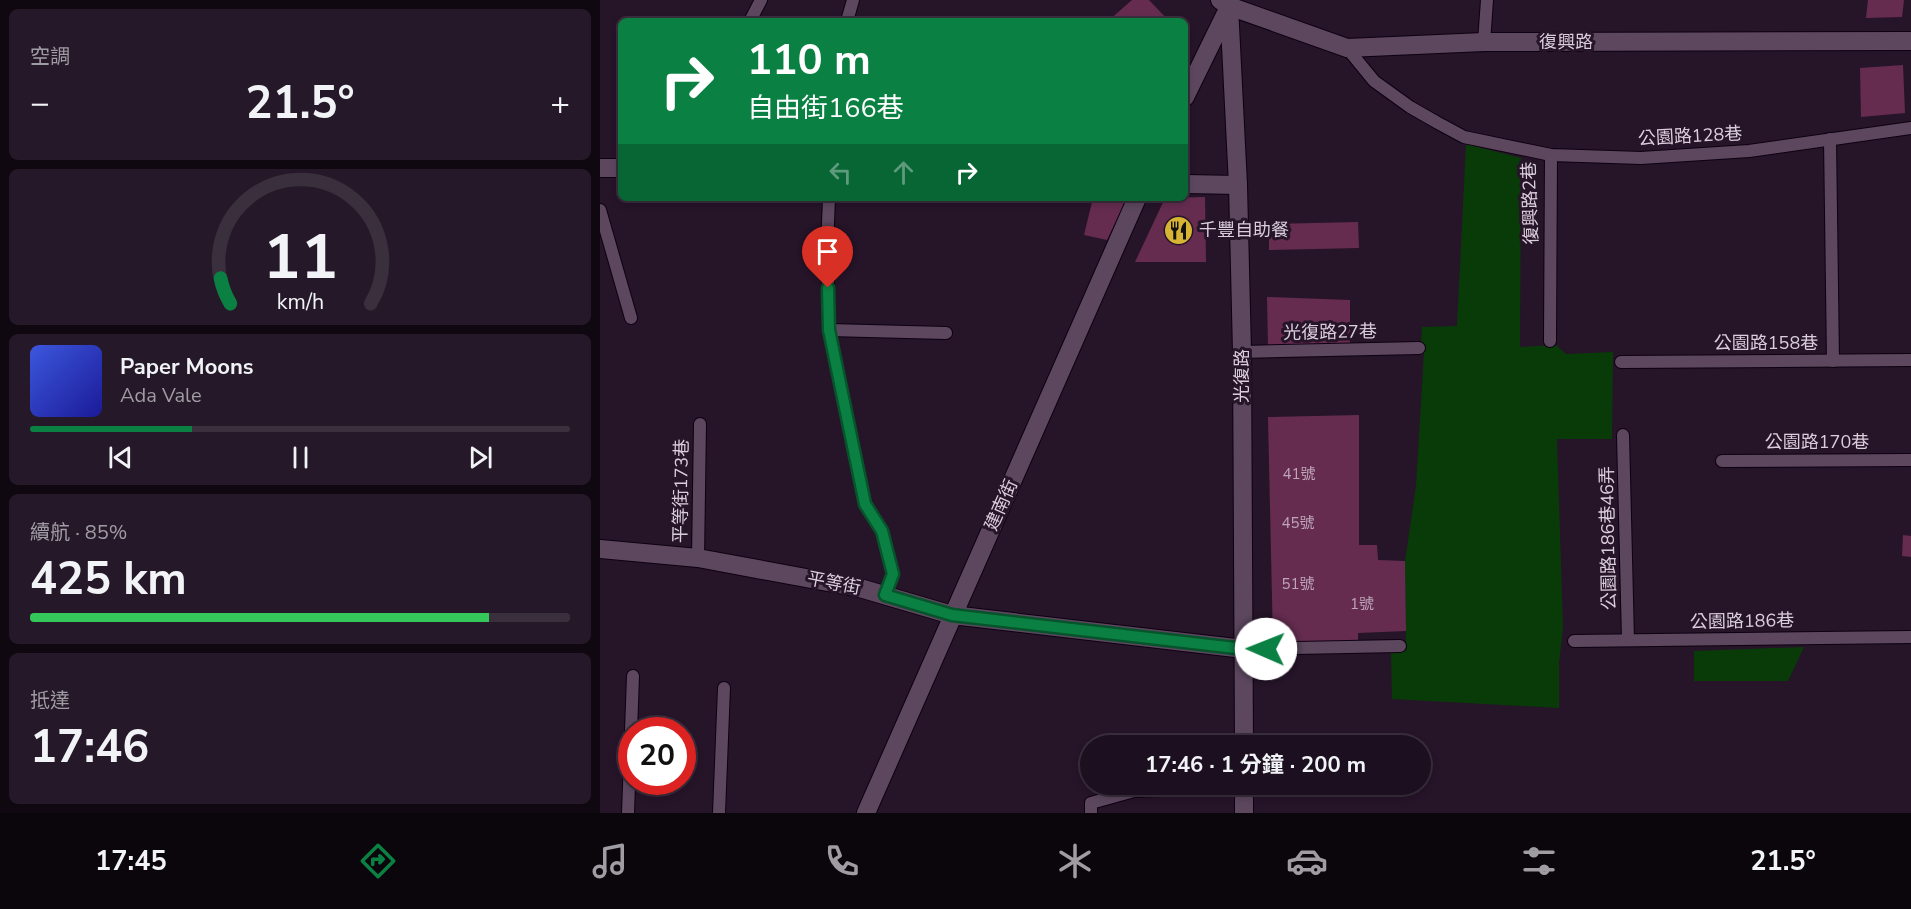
<!DOCTYPE html>
<html lang="zh-TW">
<meta charset="utf-8">
<style>
:root{--surface:#1c0f1f;--page:#251828;--text:#f1f3f6;--muted:#a09ca4;--line:#3a2f3d;--accent:#0b8043}
body{margin:0;font-family:"Nunito Sans","Noto Sans TC",sans-serif;background:var(--page);color:var(--text);height:100vh;display:flex;flex-direction:column;font-size:22px;white-space:nowrap}
*{box-sizing:border-box;margin:0}
p{font-size:20px;color:var(--muted)}
.icon{flex:none;width:33px;height:33px;fill:none;stroke:currentColor;stroke-width:2;stroke-linecap:round;stroke-linejoin:round}
.map{position:relative;flex:1;overflow:hidden}
.details{display:flex;flex-direction:column;gap:9px;padding:9px;background:#0f0811;width:600px}
.details>*{flex:none}
.top-card{position:absolute;left:18px;top:18px;width:570px;height:183px;border-radius:9px;box-shadow:0 3px 9px #0003,0 0 0 2px var(--line);background:#0b8043;color:#fff;overflow:hidden}
.speed{position:absolute;left:18px;top:717px;display:flex;gap:12px;font-size:30px;font-weight:700;text-align:center}
.speed>*{display:grid;place-content:center;width:78px;height:78px;border-radius:50%;background:var(--surface);box-shadow:0 3px 9px #0003,0 0 0 2px var(--line);line-height:1}
.speed .limit{border:9px solid #d22;background:#fff;color:#111}
.pin{position:absolute;display:grid;place-items:center;width:51px;height:51px;color:#fff;margin:-62px -26px;border-radius:50% 50% 50% 0;rotate:-45deg;box-shadow:0 0 6px #0007}
.pin .icon{rotate:45deg}
.me{position:absolute;width:66px;margin:-33px;rotate:271deg;stroke-linejoin:round;filter:drop-shadow(0 0 4px #0008)}
.turn{display:flex;align-items:center;gap:21px;height:126px;padding:0 30px;font-size:27px}
.turn .icon{width:78px;height:78px;stroke-width:2.5}
.turn b{display:block;font-size:42px;line-height:51px}
.lanes{display:flex;align-items:center;height:57px;padding:0 30px;background:#0003;justify-content:center;gap:30px;direction:ltr}
.lanes .off{opacity:.35}
.big{font-size:45px;font-weight:700;line-height:1.1}
.details .widget{flex:1;display:flex;flex-direction:column;justify-content:center;gap:9px;min-width:0;padding:0 21px;border-radius:9px;background:var(--page)}
.details .dial{align-items:center;gap:0}
.dial svg{height:156px;overflow:visible;fill:none;stroke:var(--line);stroke-width:7;stroke-linecap:round;text-anchor:middle}
.dial text{fill:var(--text);stroke:none}
.song{display:flex;align-items:center;gap:18px}
.cover{width:72px;height:72px;border-radius:9px;background:linear-gradient(135deg,hsl(230 70% 55%),hsl(240 70% 35%))}
.played{height:6px;border-radius:3px;background:linear-gradient(90deg,var(--accent) 30%,var(--line) 30%)}
.keys{display:flex;justify-content:space-around;direction:ltr}
.heat{display:flex;justify-content:space-between;align-items:center;font-size:33px;direction:ltr}
.charge{height:9px;border-radius:4px;background:linear-gradient(90deg,#34c759 85%,var(--line) 0)}
.trip{position:absolute;left:480px;top:735px;width:351px;height:60px;border-radius:30px;background:var(--surface);box-shadow:0 3px 9px #0003,0 0 0 2px var(--line);font-weight:700;line-height:60px;text-align:center}
.menu{display:flex;height:96px;justify-content:space-around;align-items:center;background:#0b060c;color:var(--muted)}
.menu .icon{width:42px;height:42px}
.menu .selected{color:var(--accent)}
.menu b{font-size:27px;color:var(--text)}
main{display:flex;flex:1;min-height:0}
.map>svg:first-child{display:block}
.green{fill:#093b09}
.building{fill:#652c50}
.lines{fill:none;stroke-linecap:round;stroke-linejoin:round}
.lane-casing{stroke:#0e0111;stroke-width:14}
.street-casing{stroke:#0e0111;stroke-width:20}
.lane{stroke:#5c475f;stroke-width:12}
.street{stroke:#5c475f;stroke-width:18}
.route-casing{stroke:#07532c;stroke-width:15}
.route{stroke:#0b8043;stroke-width:10}
.labels{text-anchor:middle;stroke-width:6;stroke-linejoin:round;paint-order:stroke}
.number-label{font-size:15px;fill:#bea6b9}
.street-label{font-size:18px;fill:#dbcedc;stroke:#261429}
.poi-label{font-size:18px;fill:#dbcedc;stroke:#261429;text-anchor:start}
</style>
<main>
<section class="details">
<div class="widget"><p>空調</p>
<div class="heat"><a>−</a><b class="big">21.5°</b><a>+</a></div>
</div>
<div class="widget dial"><svg viewBox="0 0 100 80">
<path d="M14 69A42 42 0 1 1 86 69"/>
<path d="M14 69A42 42 0 0 1 9 56" stroke="#0b8043"/>
<text x="50" y="56" font-size="32" font-weight="700">11</text>
<text x="50" y="72" font-size="11">km/h</text>
</svg></div>
<div class="widget">
<div class="song"><i class="cover"></i><div><b>Paper Moons</b><p>Ada Vale</p></div></div>
<div class="played"></div>
<div class="keys"><svg class="icon" aria-label="previous" viewBox="0 0 24 24"><path d="M18 5L8 12l10 7zM5 5v14"/></svg><svg class="icon" aria-label="pause" viewBox="0 0 24 24"><path d="M8 5v14M16 5v14"/></svg><svg class="icon" aria-label="next" viewBox="0 0 24 24"><path d="M6 5l10 7-10 7zM19 5v14"/></svg></div>
</div>
<div class="widget"><p>續航 · 85%</p><b class="big">425 km</b><div class="charge"></div></div>
<div class="widget"><p>抵達</p><b class="big">17:46</b></div>
</section>
<div class="map">
<svg width="1311" height="813" viewBox="0 0 1311 813">
<rect width="100%" height="100%" fill="#261429"/>
<g class="green">
<polygon points="866,144 921,158 920,347 956,345 966,354 1013,352 1012,439 957,439 963,628 959,663 959,708 792,699 791,652 806,651 805,561 816,486 824,352 821,343 822,327 857,326"/>
<polygon points="1204,647 1188,681 1094,681 1094,651"/>
</g>
<g class="building">
<polygon points="532,0 549,0 569,21 508,21"/>
<polygon points="1268,0 1304,0 1302,17 1266,18"/>
<polygon points="1303,65 1305,113 1261,117 1260,68"/>
<polygon points="605,197 606,262 535,262 565,198"/>
<polygon points="493,198 521,198 525,202 507,240 484,235"/>
<polygon points="758,222 759,248 669,250 669,224"/>
<polygon points="667,297 750,300 750,346 668,346"/>
<polygon points="759,415 759,545 777,545 778,560 805,561 806,631 758,633 758,644 673,643 668,417"/>
<polygon points="1303,535 1311,536 1311,557 1302,556"/>
</g>
<g class="lines">
<defs>
<g id="lane">
<polyline points="150,21 161,0"/>
<polyline points="247,21 253,0"/>
<polyline points="884,42 887,0"/>
<polyline points="747,48 774,81 810,107 838,123 864,137 951,155 1041,158 1149,151 1311,128"/>
<polyline points="1230,139 1233,361"/>
<polyline points="229,198 227,247 229,330 265,504 282,531 293,574 285,595"/>
<polyline points="0,210 31,318"/>
<polyline points="229,330 346,333"/>
<polyline points="950,341 951,155"/>
<polyline points="642,352 819,348"/>
<polyline points="1021,362 1311,360"/>
<polyline points="1023,435 1028,640"/>
<polyline points="1122,461 1311,460"/>
<polyline points="98,558 100,424"/>
<polyline points="974,641 1311,637"/>
<polyline points="644,649 800,646"/>
<polyline points="28,813 33,676"/>
<polyline points="119,813 124,688"/>
<polyline points="491,813 491,803 534,791 730,784"/>
</g>
<g id="street">
<polyline points="620,0 629,6 747,48 884,42 1311,41"/>
<polyline points="629,6 638,185 642,352 644,746"/>
<polyline points="585,97 629,7"/>
<polyline points="0,168 21,168"/>
<polyline points="585,184 638,185"/>
<polyline points="0,549 98,558 260,588 352,615 644,649"/>
<polyline points="644,784 644,813"/>
<polyline points="266,813 537,198"/>
</g>
</defs>
<use href="#lane" class="lane-casing"/>
<use href="#street" class="street-casing"/>
<use href="#lane" class="lane"/>
<use href="#street" class="street"/>
</g>
<g class="lines">
<defs>
<polyline id="route" points="228,288 229,330 265,504 282,531 293,574 285,595 352,615 644,649 666,649"/>
</defs>
<use href="#route" class="route-casing"/>
<use href="#route" class="route"/>
</g>
<defs>
<symbol id="restaurant-disc" viewBox="-11 -11 22 22"><circle r="9.5" fill="#d7b434" stroke="#261429"/><path d="M-5-6h1v4h1v-4h1v4h1v-4h1v5L-1.5 .5V6h-2V.5L-5-1ZM5-6V6H3V1.5H1.5Q1.5-4 5-6Z" fill="#111"/></symbol>
</defs>
<g fill-rule="evenodd">
<use href="#restaurant-disc" x="562" y="214" width="33" height="33"/>
</g>
<g class="labels">
<g class="number-label">
<text x="699" y="479">41號</text>
<text x="698" y="528">45號</text>
<text x="698" y="589">51號</text>
<text x="762" y="609">1號</text>
</g>
<g class="street-label">
<text x="966" y="48">復興路</text>
<text transform="translate(1090 136) rotate(-3)" y="6">公園路128巷</text>
<text transform="translate(930 203) rotate(-92)" y="6">復興路2巷</text>
<text transform="translate(730 332) rotate(-1)" y="6">光復路27巷</text>
<text x="1166" y="349">公園路158巷</text>
<text transform="translate(642 376) rotate(-90)" y="6">光復路</text>
<text x="1217" y="448">公園路170巷</text>
<text transform="translate(81 491) rotate(-89)" y="6">平等街173巷</text>
<text transform="translate(401 505) rotate(-66)" y="6">建南街</text>
<text transform="translate(1008 538) rotate(-91)" y="6">公園路186巷46弄</text>
<text transform="translate(234 583) rotate(11)" y="6">平等街</text>
<text transform="translate(1142 621) rotate(-1)" y="6">公園路186巷</text>
</g>
<g class="poi-label">
<text x="599" y="236">千豐自助餐</text>
</g>
</g>
</svg>
<div class="speed"><div class="limit">20</div></div>
<div class="pin" style="left:228px;top:288px;background:#d93025"><svg class="icon" aria-label="arrive" viewBox="0 0 24 24"><path d="M6 21V4h12l-3 4 3 4H6"/></svg></div>
<svg class="me" style="left:666px;top:649px" viewBox="-20 -20 40 40"><circle r="19" fill="#fff"/><path d="M0-13L10 11 0 6-10 11z" fill="#0b8043"/></svg>
<div class="trip">17:46 · 1 分鐘 · 200 m</div>
<div class="top-card">
<div class="turn"><svg class="icon" aria-label="right" viewBox="0 0 24 24"><path d="M7 20v-9h11M14 6l5 5-5 5"/></svg><div><b>110 m</b>自由街166巷</div></div>
<div class="lanes"><svg class="icon off" aria-label="left" viewBox="0 0 24 24"><path d="M17 20v-9H6M10 6l-5 5 5 5"/></svg><svg class="icon off" aria-label="ahead" viewBox="0 0 24 24"><path d="M12 20V5M6 11l6-6 6 6"/></svg><svg class="icon" aria-label="right" viewBox="0 0 24 24"><path d="M7 20v-9h11M14 6l5 5-5 5"/></svg></div>
</div>
</div>
</main>
<nav class="menu">
<b>17:45</b>
<svg class="icon selected" aria-label="directions" viewBox="0 0 24 24"><path d="M12 3l9 9-9 9-9-9zM9 14v-3h6M13 9l2 2-2 2"/></svg>
<svg class="icon" aria-label="music" viewBox="0 0 24 24"><path d="M9 18V5l10-2v13"/><circle cx="6" cy="18" r="3"/><circle cx="16" cy="16" r="3"/></svg>
<svg class="icon" aria-label="phone" viewBox="0 0 24 24"><path d="M5 4h4l2 5-3 2q2 4 5 5l2-3 5 2v4C11 20 4 13 5 4z"/></svg>
<svg class="icon" aria-label="climate" viewBox="0 0 24 24"><path d="M12 3v18M4 7l16 10M4 17L20 7"/></svg>
<svg class="icon" aria-label="car" viewBox="0 0 24 24"><path d="M5 17H2v-5l4-1 3-4h7l3 4 3 1v5h-3M9 17h6M6 11h13"/><circle cx="7" cy="17" r="2"/><circle cx="17" cy="17" r="2"/></svg>
<svg class="icon" aria-label="filters" viewBox="0 0 24 24"><path d="M4 7h16M4 17h16"/><circle cx="9" cy="7" r="2"/><circle cx="15" cy="17" r="2"/></svg>
<b>21.5°</b>
</nav>
